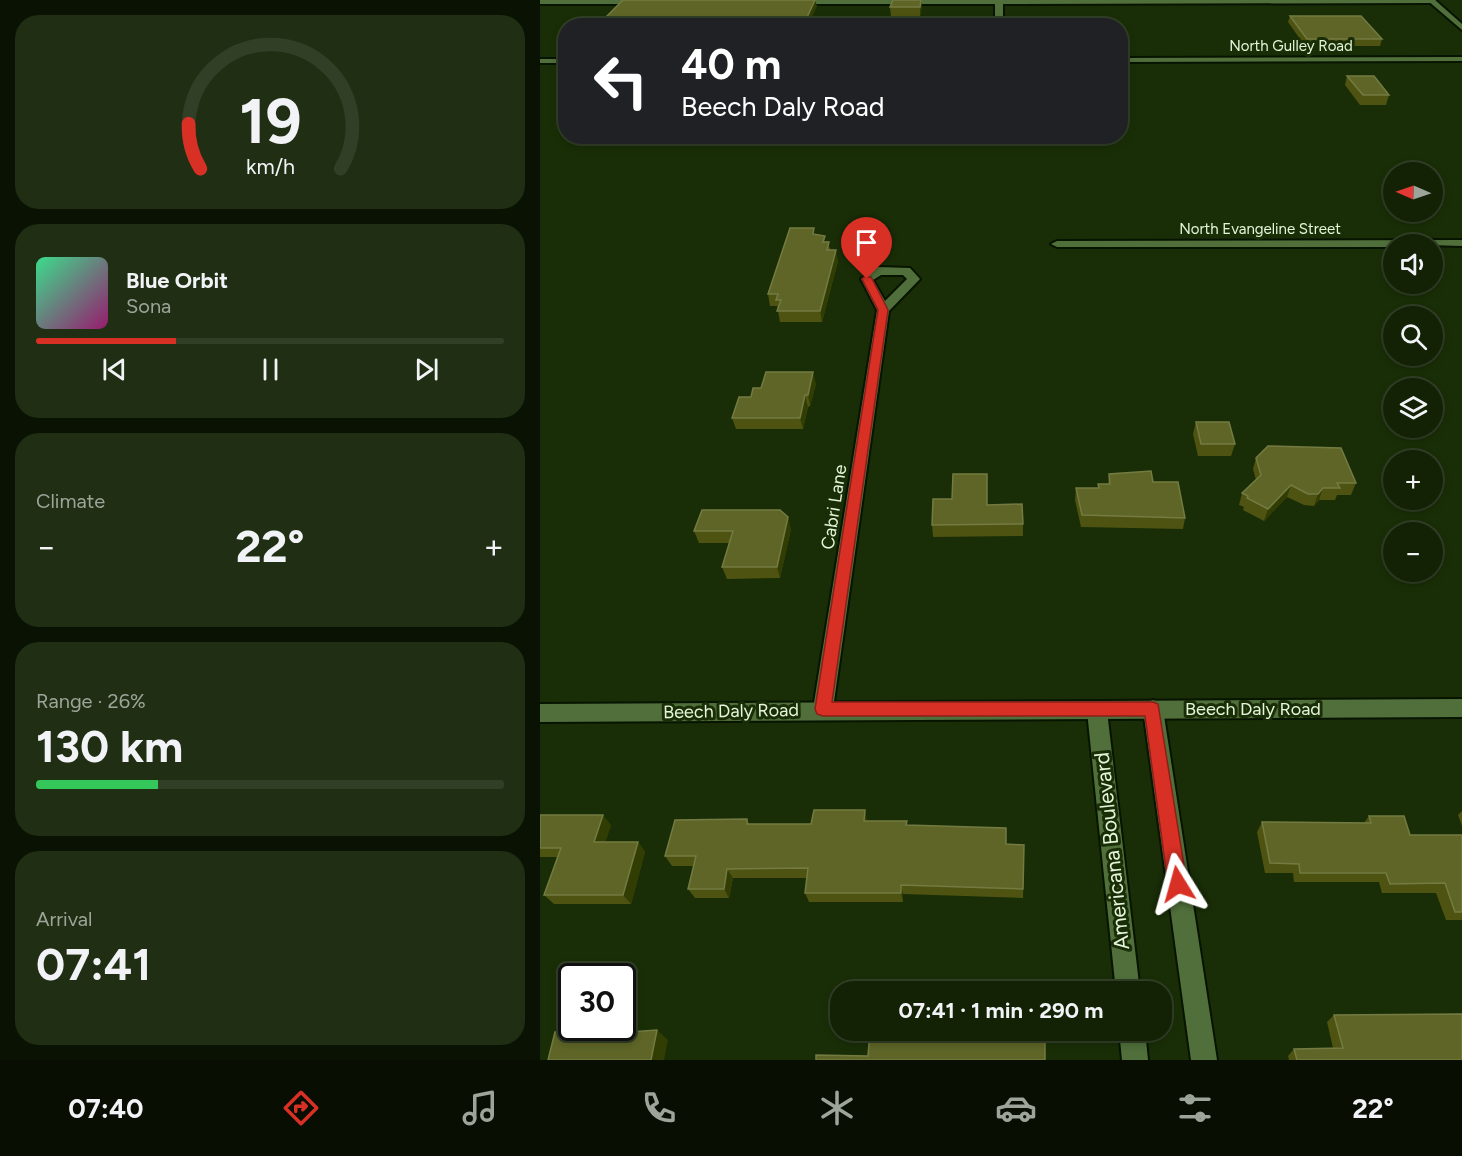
<!DOCTYPE html>
<meta charset="utf-8">
<style>
:root{--surface:#132205;--page:#202f13;--text:#f1f3f6;--muted:#9da49a;--line:#323f27;--accent:#d93025}
body{margin:0;font-family:Figtree,sans-serif;background:var(--page);color:var(--text);height:100vh;display:flex;flex-direction:column;font-size:22px;white-space:nowrap}
*{box-sizing:border-box;margin:0}
p{font-size:20px;color:var(--muted)}
.icon{flex:none;width:33px;height:33px;fill:none;stroke:currentColor;stroke-width:2;stroke-linecap:round;stroke-linejoin:round}
.map{position:relative;flex:1;overflow:hidden}
.side{display:flex;flex-direction:column;gap:15px;padding:15px;background:#0a1303;width:540px}
.side>*{flex:none}
.banner{position:absolute;left:18px;top:18px;width:570px;height:126px;border-radius:24px;box-shadow:0 3px 9px #0003,0 0 0 2px var(--line);background:#202124;color:#fff;overflow:hidden}
.needle{width:39px;rotate:272deg}
.controls{position:absolute;left:843px;top:162px;display:grid;gap:12px}
.controls a{display:grid;place-items:center;width:60px;height:60px;border-radius:50%;background:var(--surface);box-shadow:0 3px 9px #0003,0 0 0 2px var(--line);font-size:30px}
.speed{position:absolute;left:18px;top:963px;display:flex;gap:12px;font-size:30px;font-weight:700;text-align:center}
.speed>*{display:grid;place-content:center;width:78px;height:78px;border-radius:50%;background:var(--surface);box-shadow:0 3px 9px #0003,0 0 0 2px var(--line);line-height:1}
.speed .limit{border:3px solid #111;border-radius:9px;background:#fff;color:#111}
.pin{position:absolute;display:grid;place-items:center;width:51px;height:51px;color:#fff;margin:-62px -26px;border-radius:50% 50% 50% 0;rotate:-45deg;box-shadow:0 0 6px #0007}
.pin .icon{rotate:45deg}
.me{position:absolute;width:66px;margin:-33px;rotate:352deg;stroke-linejoin:round;filter:drop-shadow(0 0 4px #0008)}
.turn{display:flex;align-items:center;gap:21px;height:126px;padding:0 24px;font-size:27px}
.turn .icon{width:78px;height:78px;stroke-width:2.5}
.turn b{display:block;font-size:42px;line-height:51px}
.big{font-size:45px;font-weight:700;line-height:1.1}
.side .tile{flex:1;display:flex;flex-direction:column;justify-content:center;gap:9px;min-width:0;padding:0 21px;border-radius:24px;background:var(--page)}
.side .dial{align-items:center;gap:0}
.dial svg{height:156px;overflow:visible;fill:none;stroke:var(--line);stroke-width:7;stroke-linecap:round;text-anchor:middle}
.dial text{fill:var(--text);stroke:none}
.song{display:flex;align-items:center;gap:18px}
.cover{width:72px;height:72px;border-radius:9px;background:linear-gradient(135deg,hsl(150 70% 55%),hsl(320 70% 35%))}
.played{height:6px;border-radius:3px;background:linear-gradient(90deg,var(--accent) 30%,var(--line) 30%)}
.keys{display:flex;justify-content:space-around;direction:ltr}
.heat{display:flex;justify-content:space-between;align-items:center;font-size:33px;direction:ltr}
.charge{height:9px;border-radius:4px;background:linear-gradient(90deg,#34c759 26%,var(--line) 0)}
.trip{position:absolute;left:290px;top:981px;width:342px;height:60px;border-radius:24px;background:var(--surface);box-shadow:0 3px 9px #0003,0 0 0 2px var(--line);font-weight:700;line-height:60px;text-align:center}
.menu{display:flex;height:96px;justify-content:space-around;align-items:center;background:#080e02;color:var(--muted)}
.menu .icon{width:42px;height:42px}
.menu .selected{color:var(--accent)}
.menu b{font-size:27px;color:var(--text)}
main{display:flex;flex:1;min-height:0}
.map>svg:first-child{display:block}
.lines{fill:none;stroke-linecap:round;stroke-linejoin:round}
.minor-casing{stroke:#071400;stroke-width:4}
.tertiary-casing{stroke:#071400;stroke-width:4}
.secondary-casing{stroke:#071400;stroke-width:4}
.minor{fill:#506f3b;fill-rule:evenodd}
.tertiary{fill:#506f3b;fill-rule:evenodd}
.secondary{fill:#506f3b;fill-rule:evenodd}
.wall{fill:#4e5311}
.shaded-wall{fill:#323d04}
.building{fill:#5e6527;stroke:#737b42;stroke-width:1.5}
.route{fill:#d93025;stroke:#8d1f18;stroke-width:1.5}
.labels{text-anchor:middle;stroke-width:6;stroke-linejoin:round;paint-order:stroke}
.far-street-label{font-size:15px;fill:#e4f5d9;stroke:#192e07}
.street-label{font-size:18px;fill:#e4f5d9;stroke:#192e07}
.near-street-label{font-size:21px;fill:#e4f5d9;stroke:#192e07}
</style>
<main>
<section class="side">
<div class="tile dial"><svg viewBox="0 0 100 80">
<path d="M14 69A42 42 0 1 1 86 69"/>
<path d="M14 69A42 42 0 0 1 8 46" stroke="#d93025"/>
<text x="50" y="56" font-size="32" font-weight="700">19</text>
<text x="50" y="72" font-size="11">km/h</text>
</svg></div>
<div class="tile">
<div class="song"><i class="cover"></i><div><b>Blue Orbit</b><p>Sona</p></div></div>
<div class="played"></div>
<div class="keys"><svg class="icon" aria-label="previous" viewBox="0 0 24 24"><path d="M18 5L8 12l10 7zM5 5v14"/></svg><svg class="icon" aria-label="pause" viewBox="0 0 24 24"><path d="M8 5v14M16 5v14"/></svg><svg class="icon" aria-label="next" viewBox="0 0 24 24"><path d="M6 5l10 7-10 7zM19 5v14"/></svg></div>
</div>
<div class="tile"><p>Climate</p>
<div class="heat"><a>−</a><b class="big">22°</b><a>+</a></div>
</div>
<div class="tile"><p>Range · 26%</p><b class="big">130 km</b><div class="charge"></div></div>
<div class="tile"><p>Arrival</p><b class="big">07:41</b></div>
</section>
<div class="map">
<svg width="922" height="1060" viewBox="0 0 922 1060">
<rect width="100%" height="100%" fill="#192e07"/>
<g class="lines">
<defs>
<g id="minor">
<polygon points="0,0 102,0 106,2 102,4 0,4"/>
<polygon points="254,0 895,0 896,1 892,3 463,4 463,26 455,26 455,4 254,4 250,2"/>
<polygon points="922,240 922,246 854,244 854,247 517,247 511,244 517,241"/>
<path d="M338,267L370,268L380,279L349,311L293,709L290,715L283,718L276,715L273,709L337,310L321,279ZM341,275H363L367,279L345,301L333,280Z"/>
<polygon points="613,700 620,703 623,709 677,1060 651,1060 603,709 606,703"/>
<polygon points="557,702 564,705 567,711 600,992 576,992 547,711 550,705"/>
<polygon points="579,1030 605,1030 608,1060 582,1060"/>
</g>
<g id="tertiary">
<polygon points="922,57 922,61 580,62 580,58"/>
<rect x="0" y="59" width="26" height="4"/>
</g>
<g id="secondary">
<polygon points="887,0 895,0 922,24 922,30"/>
<polygon points="922,699 922,717 0,722 0,704"/>
</g>
</defs>
<use href="#minor" class="minor-casing"/>
<use href="#tertiary" class="tertiary-casing"/>
<use href="#secondary" class="secondary-casing"/>
<use href="#minor" class="minor"/>
<use href="#tertiary" class="tertiary"/>
<use href="#secondary" class="secondary"/>
</g>
<g class="wall">
<polygon points="277,6 126,25 68,25 66,17"/>
<polygon points="382,6 380,16 351,16 350,7"/>
<polygon points="750,16 842,39 840,46 765,46 748,22"/>
<polygon points="807,76 849,95 846,105 820,105 805,85"/>
<polygon points="275,234 286,242 298,261 282,322 240,322 237,306 230,306 228,294"/>
<polygon points="276,384 270,406 268,407 263,429 196,429 192,418 211,397 221,388"/>
<polygon points="656,422 695,444 691,456 658,456 653,434"/>
<polygon points="716,458 816,483 811,495 797,495 795,500 779,500 774,506 764,505 747,497 724,521 703,510 704,507 699,505 702,493 716,480 713,469"/>
<polygon points="569,474 613,482 645,518 643,529 541,527 535,500 536,488 558,488 558,484 568,484"/>
<polygon points="447,505 483,524 483,536 393,537 392,525"/>
<polygon points="251,529 240,578 187,579 182,567 189,543 159,543 154,531"/>
<polygon points="922,811 922,826 918,815"/>
<polygon points="0,815 71,825 65,842 98,842 105,852 91,904 14,904 4,895 17,857 0,857"/>
<polygon points="829,816 870,835 922,835 922,920 906,920 896,893 842,893 839,882 754,882 753,873 725,873 717,832 722,822 824,823"/>
<polygon points="207,819 209,824 271,824 327,821 367,825 466,844 484,845 483,898 363,894 363,902 269,902 265,893 267,878 193,878 189,898 155,898 148,889 154,866 132,866 125,856"/>
<polygon points="794,1015 922,1060 749,1060 748,1056 754,1049 793,1048 787,1022"/>
</g>
<g class="shaded-wall">
<polygon points="275,0 277,6 268,26 263,26"/>
<polygon points="381,0 382,6 380,16 380,7"/>
<polygon points="296,250 298,261 282,322 280,311"/>
<polygon points="273,372 276,384 270,406 268,395"/>
<polygon points="265,395 268,407 263,429 260,418"/>
<polygon points="751,485 747,497 724,521 728,509"/>
<polygon points="783,488 779,500 774,506 778,494"/>
<polygon points="248,517 251,529 240,578 237,567"/>
<polygon points="325,810 327,820 326,831 324,821"/>
<polygon points="63,815 71,825 62,852 54,842"/>
<polygon points="98,842 105,852 91,904 83,895"/>
<polygon points="187,869 193,878 189,898 184,889"/>
<polygon points="361,885 363,894 363,902 361,893"/>
<polygon points="117,1030 128,1040 124,1060 111,1060"/>
</g>
<g class="building">
<polygon points="83,0 275,0 263,26 125,26 132,17 66,17"/>
<polygon points="353,0 381,0 380,7 350,7"/>
<polygon points="750,16 821,16 842,39 767,39"/>
<polygon points="807,76 834,76 849,95 823,95"/>
<polygon points="250,228 274,228 273,234 285,236 283,242 289,242 287,250 296,250 280,311 237,311 241,300 236,300 238,294 228,294"/>
<polygon points="226,372 273,372 268,395 265,395 260,418 192,418 199,397 211,397 213,388 221,388"/>
<polygon points="656,422 689,422 695,444 661,444"/>
<polygon points="728,446 801,448 816,483 797,483 800,488 783,488 778,494 768,494 751,485 728,509 707,498 708,496 702,493 721,475 716,458"/>
<polygon points="611,471 613,482 638,482 645,518 542,515 536,488 559,488 558,484 570,484 569,474"/>
<polygon points="413,474 447,474 447,505 482,504 483,524 392,525 393,499 412,499"/>
<polygon points="162,510 240,510 248,517 237,567 182,567 193,531 154,531"/>
<polygon points="274,810 325,810 324,821 367,821 366,825 466,828 466,844 484,845 483,889 361,885 361,893 265,893 268,868 187,869 184,889 148,889 156,856 125,856 135,820 207,819 207,824 271,824"/>
<polygon points="0,815 63,815 54,842 98,842 83,895 4,895 21,848 0,848"/>
<polygon points="829,816 864,816 870,835 922,835 922,912 915,912 905,883 850,884 846,873 760,873 759,864 730,863 722,822 831,823"/>
<polygon points="922,1014 922,1060 757,1060 754,1049 803,1048 794,1015"/>
<polygon points="60,1029 60,1034 117,1030 111,1060 8,1060 15,1032"/>
<polygon points="330,1030 505,1030 505,1060 276,1060 276,1055 328,1056"/>
</g>
<polygon class="route" points="324,277 331,277 348,310 292,702 613,702 618,704 647,884 644,891 638,894 631,891 628,884 605,716 283,716 277,714 275,709 338,310 322,279"/>
<g class="labels">
<g class="far-street-label">
<text x="751" y="51">North Gulley Road</text>
<text x="720" y="234">North Evangeline Street</text>
</g>
<g class="street-label">
<text transform="translate(294 507) rotate(-81)" y="6">Cabri Lane</text>
<text x="713" y="715">Beech Daly Road</text>
<text transform="translate(191 711) rotate(-1)" y="6">Beech Daly Road</text>
</g>
<g class="near-street-label">
<text transform="translate(572 851) rotate(-96)" y="7">Americana Boulevard</text>
</g>
</g>
</svg>
<div class="controls">
<a><svg class="needle" viewBox="-14 -14 28 28"><path d="M0-13l5 13h-10z" fill="#e53935"/><path d="M0 13l5-13h-10z" fill="#9da49a"/></svg></a>
<a><svg class="icon" aria-label="sound" viewBox="0 0 24 24"><path d="M4 9h4l5-4v14l-5-4H4zM17 9q2 3 0 6"/></svg></a>
<a><svg class="icon" aria-label="search" viewBox="0 0 24 24"><circle cx="10" cy="10" r="6"/><path d="M15 15l6 6"/></svg></a>
<a><svg class="icon" aria-label="layers" viewBox="0 0 24 24"><path d="M12 4l9 5-9 5-9-5zM3 14l9 5 9-5"/></svg></a>
<a>+</a>
<a>−</a>
</div>
<div class="speed"><div class="limit">30</div></div>
<div class="pin" style="left:327px;top:279px;background:#d93025"><svg class="icon" aria-label="arrive" viewBox="0 0 24 24"><path d="M6 21V4h12l-3 4 3 4H6"/></svg></div>
<svg class="me" style="left:638px;top:884px" viewBox="-20 -20 40 40"><path d="M0-17L14 15 0 8-14 15z" fill="#d93025" stroke="#fff" stroke-width="4"/></svg>
<div class="trip">07:41 · 1 min · 290 m</div>
<div class="banner">
<div class="turn"><svg class="icon" aria-label="left" viewBox="0 0 24 24"><path d="M17 20v-9H6M10 6l-5 5 5 5"/></svg><div><b>40 m</b>Beech Daly Road</div></div>
</div>
</div>
</main>
<nav class="menu">
<b>07:40</b>
<svg class="icon selected" aria-label="directions" viewBox="0 0 24 24"><path d="M12 3l9 9-9 9-9-9zM9 14v-3h6M13 9l2 2-2 2"/></svg>
<svg class="icon" aria-label="music" viewBox="0 0 24 24"><path d="M9 18V5l10-2v13"/><circle cx="6" cy="18" r="3"/><circle cx="16" cy="16" r="3"/></svg>
<svg class="icon" aria-label="phone" viewBox="0 0 24 24"><path d="M5 4h4l2 5-3 2q2 4 5 5l2-3 5 2v4C11 20 4 13 5 4z"/></svg>
<svg class="icon" aria-label="climate" viewBox="0 0 24 24"><path d="M12 3v18M4 7l16 10M4 17L20 7"/></svg>
<svg class="icon" aria-label="car" viewBox="0 0 24 24"><path d="M5 17H2v-5l4-1 3-4h7l3 4 3 1v5h-3M9 17h6M6 11h13"/><circle cx="7" cy="17" r="2"/><circle cx="17" cy="17" r="2"/></svg>
<svg class="icon" aria-label="filters" viewBox="0 0 24 24"><path d="M4 7h16M4 17h16"/><circle cx="9" cy="7" r="2"/><circle cx="15" cy="17" r="2"/></svg>
<b>22°</b>
</nav>
